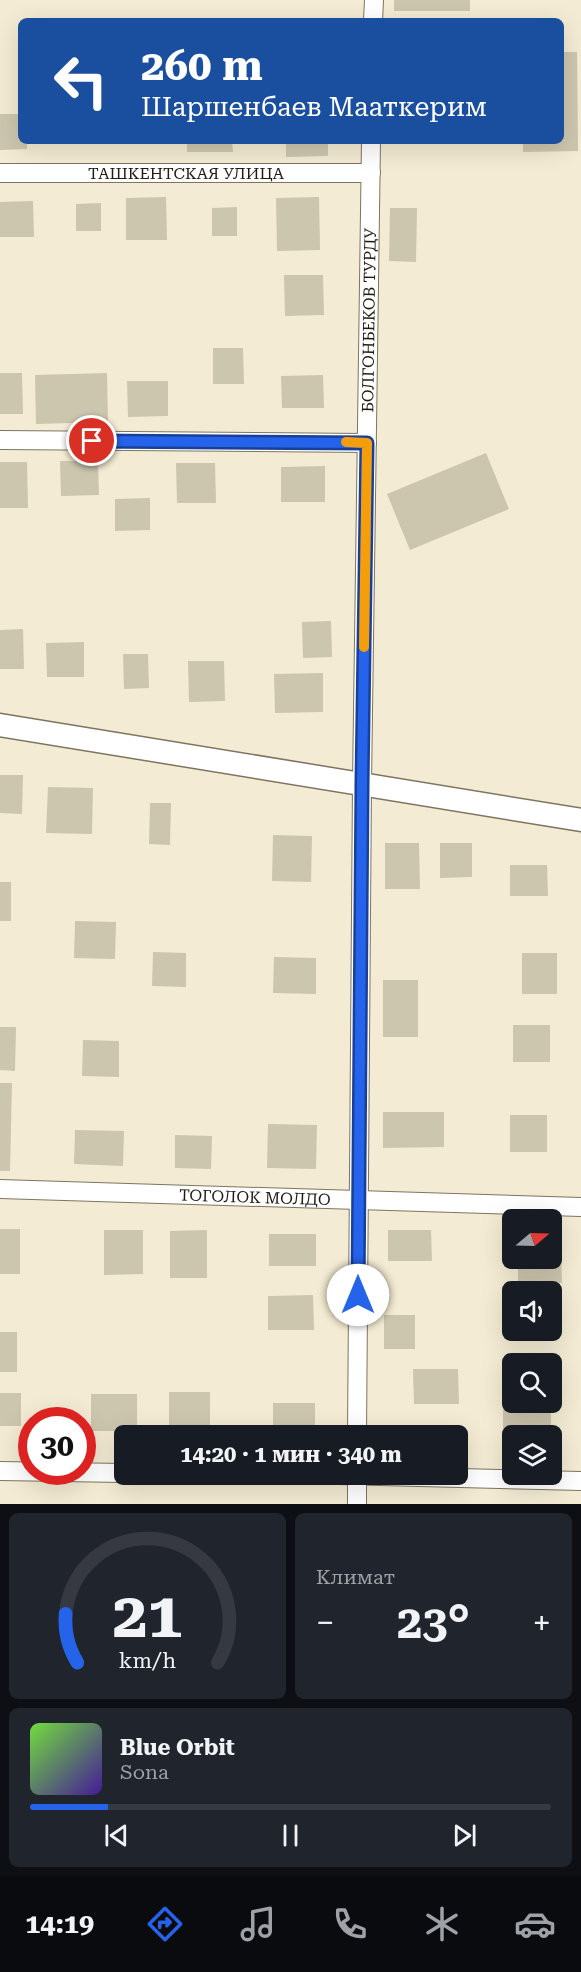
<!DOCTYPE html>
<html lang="ru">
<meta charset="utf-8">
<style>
:root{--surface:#171b24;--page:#20242c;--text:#f1f3f6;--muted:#9ea1a6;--line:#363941;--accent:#2563eb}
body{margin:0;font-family:"Roboto Serif",serif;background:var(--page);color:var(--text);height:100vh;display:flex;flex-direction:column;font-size:22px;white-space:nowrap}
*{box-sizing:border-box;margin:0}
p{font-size:20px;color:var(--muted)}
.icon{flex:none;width:33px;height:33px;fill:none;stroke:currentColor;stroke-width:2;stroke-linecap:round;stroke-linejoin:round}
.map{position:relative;height:1504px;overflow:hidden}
.side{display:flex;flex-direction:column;gap:9px;padding:9px;background:#0d0f14;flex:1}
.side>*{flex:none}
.guide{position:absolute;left:18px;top:18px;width:546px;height:126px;border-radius:9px;box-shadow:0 6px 24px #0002;background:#1a4fa0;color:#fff;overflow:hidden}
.needle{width:39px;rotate:71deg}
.buttons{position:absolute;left:502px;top:1209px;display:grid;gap:12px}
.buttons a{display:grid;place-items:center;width:60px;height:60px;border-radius:9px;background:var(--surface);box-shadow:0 6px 24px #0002;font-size:30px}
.speed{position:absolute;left:18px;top:1407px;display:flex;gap:12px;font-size:30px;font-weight:700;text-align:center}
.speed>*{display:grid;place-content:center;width:78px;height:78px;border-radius:50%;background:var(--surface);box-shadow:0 6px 24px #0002;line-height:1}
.speed .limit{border:9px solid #d22;background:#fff;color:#111}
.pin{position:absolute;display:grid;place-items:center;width:51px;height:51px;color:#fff;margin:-26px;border:3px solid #fff;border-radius:50%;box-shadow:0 2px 6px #0007}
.me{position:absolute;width:66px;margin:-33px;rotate:0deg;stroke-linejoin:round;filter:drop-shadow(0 0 4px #0008)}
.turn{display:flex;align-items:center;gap:21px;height:126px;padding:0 24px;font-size:27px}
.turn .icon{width:78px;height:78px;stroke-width:2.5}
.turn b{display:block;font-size:42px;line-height:51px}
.big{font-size:45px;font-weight:700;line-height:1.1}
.side .tile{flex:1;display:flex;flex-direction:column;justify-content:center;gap:9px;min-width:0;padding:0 21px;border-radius:9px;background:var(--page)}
.side .dial{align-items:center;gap:0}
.dial svg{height:156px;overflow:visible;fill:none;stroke:var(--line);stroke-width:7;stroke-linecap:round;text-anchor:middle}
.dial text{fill:var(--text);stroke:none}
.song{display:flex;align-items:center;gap:18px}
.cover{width:72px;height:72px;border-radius:9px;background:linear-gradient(135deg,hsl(100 70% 55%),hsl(260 70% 35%))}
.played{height:6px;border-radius:3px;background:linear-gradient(90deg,var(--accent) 15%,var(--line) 15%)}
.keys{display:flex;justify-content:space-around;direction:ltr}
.heat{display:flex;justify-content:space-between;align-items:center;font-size:33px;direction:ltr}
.side .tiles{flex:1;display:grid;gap:9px;grid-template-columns:1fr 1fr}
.tile:last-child{grid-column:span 2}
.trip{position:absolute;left:114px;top:1425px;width:354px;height:60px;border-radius:9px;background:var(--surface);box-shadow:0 6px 24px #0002;font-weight:700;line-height:60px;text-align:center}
.tab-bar{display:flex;height:96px;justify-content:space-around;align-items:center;background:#090b0e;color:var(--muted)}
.tab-bar .icon{width:42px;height:42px}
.tab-bar .active{color:var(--accent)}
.tab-bar b{font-size:27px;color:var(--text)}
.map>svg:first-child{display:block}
.building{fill:#cdc6af}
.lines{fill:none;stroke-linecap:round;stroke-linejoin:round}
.minor-casing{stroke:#7c7560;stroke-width:20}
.tertiary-casing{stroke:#7c7560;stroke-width:25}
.minor{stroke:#fff;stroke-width:18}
.tertiary{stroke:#fff;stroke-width:22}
.route-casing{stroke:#184099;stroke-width:15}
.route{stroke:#2563eb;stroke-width:10}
.slow{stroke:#f59e0b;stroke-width:10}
.labels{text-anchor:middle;stroke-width:4.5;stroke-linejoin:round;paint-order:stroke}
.street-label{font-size:16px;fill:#1d1b12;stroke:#f3ebd3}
</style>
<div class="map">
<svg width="581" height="1504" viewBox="0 0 581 1504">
<rect width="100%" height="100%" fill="#f3ebd3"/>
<g class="building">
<rect x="394" y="0" width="76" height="11"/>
<polygon points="561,52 577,52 578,151 523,152 523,141 561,141"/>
<polygon points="0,114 21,114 21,141 27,141 27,149 0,150"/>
<polygon points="187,141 232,141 233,152 187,152"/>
<polygon points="286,141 328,141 328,156 286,157"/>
<polygon points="166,197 167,240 126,240 126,198"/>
<polygon points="319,197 320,250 277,251 276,198"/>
<polygon points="33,201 34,237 0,237 0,202"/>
<polygon points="101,203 101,231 76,231 76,204"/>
<polygon points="237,207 237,236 212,236 212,208"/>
<polygon points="390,208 417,208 416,262 389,261"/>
<polygon points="284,275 323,275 324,315 285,316"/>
<polygon points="213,348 243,348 244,384 213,384"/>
<polygon points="0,373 22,373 23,414 0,414"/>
<polygon points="107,373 108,422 36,424 35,375"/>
<polygon points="323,375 324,408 282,408 281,376"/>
<polygon points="127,381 168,381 168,416 128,417"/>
<polygon points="486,453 509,509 410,550 387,494"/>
<polygon points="60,461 98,461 99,495 61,496"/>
<polygon points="0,462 27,462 28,508 0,508"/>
<polygon points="176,463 215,463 216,503 177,503"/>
<polygon points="325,466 325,502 281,502 281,467"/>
<polygon points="150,498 150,530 115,531 115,499"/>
<polygon points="331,621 332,657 303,658 302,622"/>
<polygon points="23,629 24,669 0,669 0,630"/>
<polygon points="84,642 84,677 47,677 46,643"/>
<polygon points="123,654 148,654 149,688 124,689"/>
<polygon points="188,661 224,661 225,701 189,702"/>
<polygon points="323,673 323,712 275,713 274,674"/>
<polygon points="0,775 23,775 22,814 0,813"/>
<polygon points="48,787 93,788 92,834 46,833"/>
<polygon points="150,803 171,803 170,845 149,844"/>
<polygon points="273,835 312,836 311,882 272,881"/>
<polygon points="385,843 419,843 420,889 385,889"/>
<polygon points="440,843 472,843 472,877 440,878"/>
<polygon points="510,865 547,865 548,896 510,896"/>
<rect x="0" y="882" width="11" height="39"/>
<polygon points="75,921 116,922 115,959 74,958"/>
<polygon points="153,952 186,953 186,987 152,986"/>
<rect x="522" y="953" width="35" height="41"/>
<polygon points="274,957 316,958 316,994 273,993"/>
<rect x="383" y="980" width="35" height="57"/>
<rect x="513" y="1025" width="37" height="37"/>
<polygon points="0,1027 16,1027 15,1071 0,1070"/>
<polygon points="83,1040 119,1041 119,1077 82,1076"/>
<polygon points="0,1083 12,1083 10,1171 0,1171"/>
<polygon points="383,1112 444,1112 444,1147 383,1148"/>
<rect x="510" y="1115" width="37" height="37"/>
<polygon points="268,1124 317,1125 316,1169 267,1168"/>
<polygon points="75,1130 124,1131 123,1166 74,1164"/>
<polygon points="175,1135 212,1136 211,1169 175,1168"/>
<rect x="0" y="1229" width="20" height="45"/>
<polygon points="104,1230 143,1230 143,1274 104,1275"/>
<polygon points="207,1230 207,1278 170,1278 170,1231"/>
<polygon points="388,1230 431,1230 432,1261 388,1261"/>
<rect x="269" y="1234" width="47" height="32"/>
<polygon points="552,1251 561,1251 562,1283 518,1283 518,1258 552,1258"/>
<polygon points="313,1295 314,1330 268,1330 268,1296"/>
<rect x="384" y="1315" width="31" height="34"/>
<rect x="0" y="1332" width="17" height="40"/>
<polygon points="413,1369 458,1369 459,1404 414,1404"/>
<rect x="169" y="1392" width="41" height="42"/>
<rect x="0" y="1393" width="21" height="33"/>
<rect x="91" y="1394" width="46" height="37"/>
<rect x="273" y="1403" width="42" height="33"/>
<polygon points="503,1407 551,1407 551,1436 513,1436 513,1440 503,1440"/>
</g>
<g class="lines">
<defs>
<g id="minor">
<polyline points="373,21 374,0"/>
<path id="s1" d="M0,173H371"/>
<polyline points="0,440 367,443"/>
<path id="s2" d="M0,1189L581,1207"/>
<path id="s3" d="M357,1436L362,784L371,141"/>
<polyline points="0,1471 124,1473"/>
<polyline points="298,1474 581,1481"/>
<polyline points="357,1504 357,1474"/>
</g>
<polyline id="tertiary" points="0,725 581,820"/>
</defs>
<use href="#minor" class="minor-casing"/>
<use href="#tertiary" class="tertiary-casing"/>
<use href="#minor" class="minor"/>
<use href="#tertiary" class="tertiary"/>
</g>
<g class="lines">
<defs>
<polyline id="route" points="92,441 367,443 362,784 358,1295"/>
</defs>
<use href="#route" class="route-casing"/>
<use href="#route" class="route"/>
<polyline class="slow" points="346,442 367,443 364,647"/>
</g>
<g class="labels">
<g class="street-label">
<text dy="6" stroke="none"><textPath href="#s1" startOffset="186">ТАШКЕНТСКАЯ УЛИЦА</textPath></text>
<text dy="6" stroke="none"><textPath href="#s3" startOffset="1116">БОЛГОНБЕКОВ ТУРДУ</textPath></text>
<text dy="6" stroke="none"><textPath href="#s2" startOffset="255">ТОГОЛОК МОЛДО</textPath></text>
</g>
</g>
</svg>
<div class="buttons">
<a><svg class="needle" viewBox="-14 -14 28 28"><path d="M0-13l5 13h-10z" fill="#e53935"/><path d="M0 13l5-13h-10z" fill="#9ea1a6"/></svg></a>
<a><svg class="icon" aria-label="sound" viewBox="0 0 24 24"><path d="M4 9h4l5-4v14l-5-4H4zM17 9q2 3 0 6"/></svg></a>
<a><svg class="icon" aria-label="search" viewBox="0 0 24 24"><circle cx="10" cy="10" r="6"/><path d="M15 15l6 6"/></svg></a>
<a><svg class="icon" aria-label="layers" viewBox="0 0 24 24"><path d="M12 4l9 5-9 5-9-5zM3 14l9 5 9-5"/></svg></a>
</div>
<div class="speed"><div class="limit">30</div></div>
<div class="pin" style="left:92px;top:441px;background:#d93025"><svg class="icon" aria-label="arrive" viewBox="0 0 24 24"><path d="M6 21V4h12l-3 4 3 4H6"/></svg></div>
<svg class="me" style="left:358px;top:1295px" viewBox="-20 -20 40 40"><circle r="19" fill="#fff"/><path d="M0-13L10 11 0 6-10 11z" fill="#2563eb"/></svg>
<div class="trip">14:20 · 1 мин · 340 m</div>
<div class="guide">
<div class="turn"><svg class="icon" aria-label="left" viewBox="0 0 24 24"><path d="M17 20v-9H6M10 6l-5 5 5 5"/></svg><div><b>260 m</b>Шаршенбаев Мааткерим</div></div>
</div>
</div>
<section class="side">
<div class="tiles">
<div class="tile dial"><svg viewBox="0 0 100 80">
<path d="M14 69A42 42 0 1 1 86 69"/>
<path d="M14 69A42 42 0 0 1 8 44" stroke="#2563eb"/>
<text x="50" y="56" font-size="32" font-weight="700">21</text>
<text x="50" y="72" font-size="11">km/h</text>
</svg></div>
<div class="tile"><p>Климат</p>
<div class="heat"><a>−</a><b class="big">23°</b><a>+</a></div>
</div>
<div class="tile">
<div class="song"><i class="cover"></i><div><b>Blue Orbit</b><p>Sona</p></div></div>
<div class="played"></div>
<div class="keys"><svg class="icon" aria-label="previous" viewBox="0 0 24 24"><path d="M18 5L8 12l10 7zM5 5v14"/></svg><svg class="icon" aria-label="pause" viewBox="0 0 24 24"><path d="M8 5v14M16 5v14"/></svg><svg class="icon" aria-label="next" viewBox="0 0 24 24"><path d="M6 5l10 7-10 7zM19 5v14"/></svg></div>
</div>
</div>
</section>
<nav class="tab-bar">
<b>14:19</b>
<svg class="icon active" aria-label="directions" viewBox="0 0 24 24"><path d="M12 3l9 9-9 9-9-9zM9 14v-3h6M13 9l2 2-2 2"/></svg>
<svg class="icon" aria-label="music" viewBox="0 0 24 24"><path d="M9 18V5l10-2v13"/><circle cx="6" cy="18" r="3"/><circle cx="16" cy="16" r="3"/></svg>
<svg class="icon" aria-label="phone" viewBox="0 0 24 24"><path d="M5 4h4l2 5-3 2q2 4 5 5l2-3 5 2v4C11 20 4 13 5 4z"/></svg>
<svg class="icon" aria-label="climate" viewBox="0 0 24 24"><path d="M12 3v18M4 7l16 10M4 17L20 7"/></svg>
<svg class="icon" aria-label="car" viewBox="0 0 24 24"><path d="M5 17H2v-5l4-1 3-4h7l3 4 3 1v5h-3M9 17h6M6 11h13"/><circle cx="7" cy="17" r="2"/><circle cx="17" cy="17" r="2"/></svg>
</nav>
